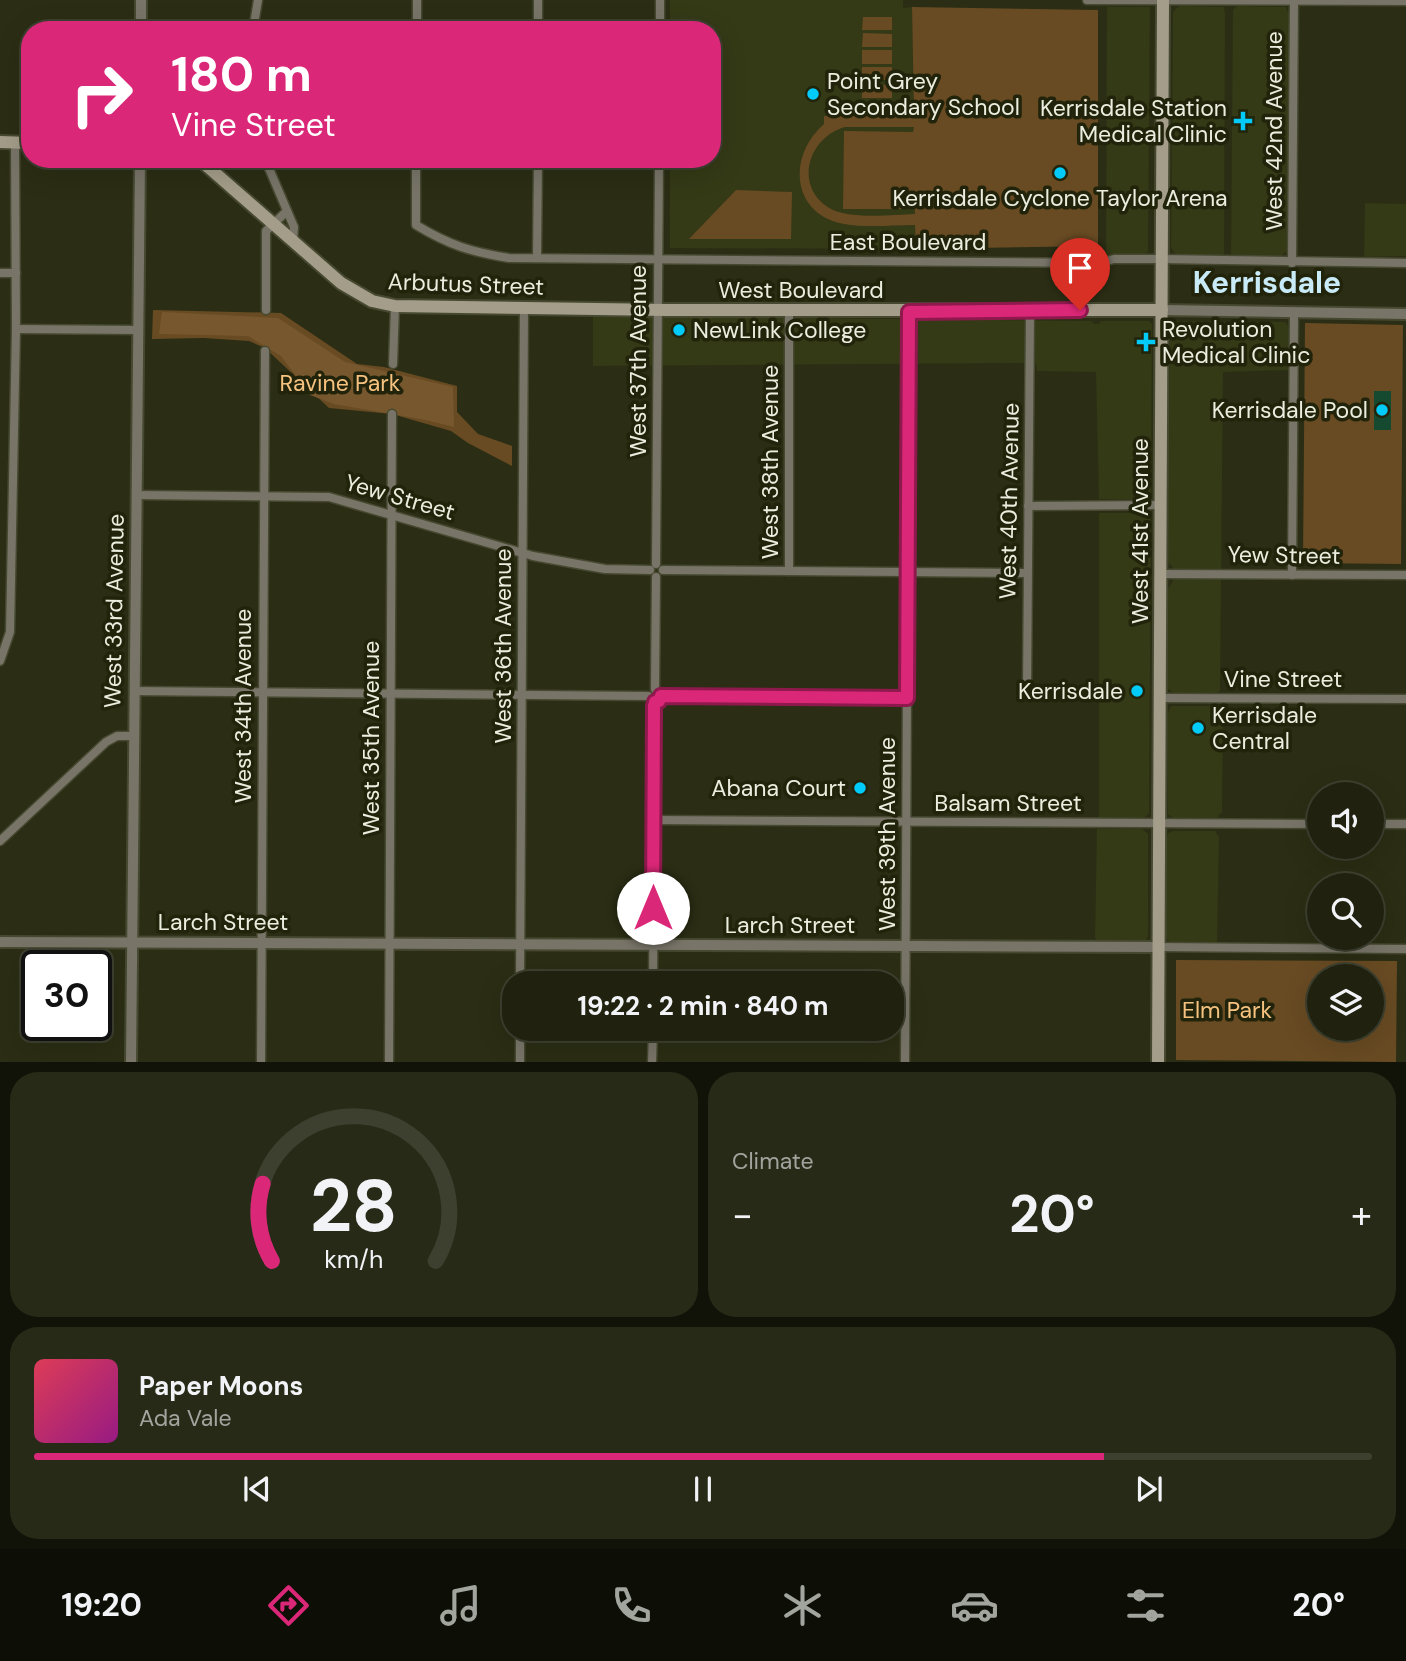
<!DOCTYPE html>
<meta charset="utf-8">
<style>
:root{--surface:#20220f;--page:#282a18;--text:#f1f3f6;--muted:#a2a49e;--line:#3d3f2f;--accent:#db2777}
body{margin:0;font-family:"DM Sans",sans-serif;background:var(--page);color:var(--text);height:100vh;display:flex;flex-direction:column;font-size:26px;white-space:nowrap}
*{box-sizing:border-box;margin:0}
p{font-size:23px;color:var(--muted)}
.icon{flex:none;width:38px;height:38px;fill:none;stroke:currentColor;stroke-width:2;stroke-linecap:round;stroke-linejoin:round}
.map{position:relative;height:1062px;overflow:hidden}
.details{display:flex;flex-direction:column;gap:10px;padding:10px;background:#121308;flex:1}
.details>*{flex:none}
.hud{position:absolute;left:21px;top:21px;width:700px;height:147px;border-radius:28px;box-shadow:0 7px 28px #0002,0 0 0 2px var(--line);background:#db2777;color:#fff;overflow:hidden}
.fabs{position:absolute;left:1307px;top:782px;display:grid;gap:14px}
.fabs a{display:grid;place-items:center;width:77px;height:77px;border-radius:50%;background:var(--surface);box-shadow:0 7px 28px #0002,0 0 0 2px var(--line);font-size:35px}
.speed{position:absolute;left:21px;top:950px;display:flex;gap:14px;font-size:35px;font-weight:700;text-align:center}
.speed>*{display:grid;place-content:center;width:91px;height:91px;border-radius:50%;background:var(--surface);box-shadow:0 7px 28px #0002,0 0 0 2px var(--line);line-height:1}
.speed .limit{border:4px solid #111;border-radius:10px;background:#fff;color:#111}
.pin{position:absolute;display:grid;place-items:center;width:60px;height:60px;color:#fff;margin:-72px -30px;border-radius:50% 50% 50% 0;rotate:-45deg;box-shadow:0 0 7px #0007}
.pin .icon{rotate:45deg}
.me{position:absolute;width:77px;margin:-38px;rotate:0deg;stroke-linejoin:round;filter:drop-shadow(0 0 5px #0008)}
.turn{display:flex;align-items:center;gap:24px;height:147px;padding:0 35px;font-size:32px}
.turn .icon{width:91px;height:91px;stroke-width:2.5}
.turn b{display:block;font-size:49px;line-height:60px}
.big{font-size:52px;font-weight:700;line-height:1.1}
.details .tile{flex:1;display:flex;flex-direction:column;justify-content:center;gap:10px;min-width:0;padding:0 24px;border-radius:28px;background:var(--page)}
.details .dial{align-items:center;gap:0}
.dial svg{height:182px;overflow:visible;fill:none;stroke:var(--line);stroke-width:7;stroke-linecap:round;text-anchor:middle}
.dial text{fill:var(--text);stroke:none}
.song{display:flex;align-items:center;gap:21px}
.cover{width:84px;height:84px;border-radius:10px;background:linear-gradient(135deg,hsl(350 70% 55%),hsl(310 70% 35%))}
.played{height:7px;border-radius:4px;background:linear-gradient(90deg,var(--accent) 80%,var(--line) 80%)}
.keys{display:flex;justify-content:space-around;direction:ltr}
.heat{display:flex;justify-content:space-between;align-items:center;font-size:38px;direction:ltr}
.details .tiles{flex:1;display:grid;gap:10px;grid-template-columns:1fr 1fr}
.tile:last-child{grid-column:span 2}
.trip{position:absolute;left:502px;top:971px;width:402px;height:70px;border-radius:28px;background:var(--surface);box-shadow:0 7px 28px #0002,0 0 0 2px var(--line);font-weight:700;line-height:70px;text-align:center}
.tabs{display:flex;height:112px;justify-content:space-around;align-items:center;background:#0d0e06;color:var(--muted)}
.tabs .icon{width:49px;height:49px}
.tabs .current{color:var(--accent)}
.tabs b{font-size:32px;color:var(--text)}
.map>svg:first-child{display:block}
.built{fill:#343916}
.green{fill:#684b23;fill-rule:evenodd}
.forest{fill:#77582e}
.water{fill:#154a30}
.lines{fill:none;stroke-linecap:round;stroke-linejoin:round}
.minor-casing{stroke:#464930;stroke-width:11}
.tertiary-casing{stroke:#464930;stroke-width:14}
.secondary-casing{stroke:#464930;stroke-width:16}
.minor{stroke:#787468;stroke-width:8}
.tertiary{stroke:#787468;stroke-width:10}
.secondary{stroke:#a39d89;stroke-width:12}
.route-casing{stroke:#8e194d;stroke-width:18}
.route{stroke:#db2777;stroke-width:12}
.poi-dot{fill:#02cbf9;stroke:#21240a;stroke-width:2.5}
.labels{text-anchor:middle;stroke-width:7;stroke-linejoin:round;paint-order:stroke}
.poi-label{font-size:23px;fill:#ebeede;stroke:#21240a;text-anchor:start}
.street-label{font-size:23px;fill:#ebeede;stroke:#21240a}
.park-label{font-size:23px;fill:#f5c280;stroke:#21240a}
.district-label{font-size:30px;font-weight:bold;fill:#c8ebf7;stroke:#21240a}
</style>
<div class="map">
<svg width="1406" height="1063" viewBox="0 0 1406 1063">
<rect width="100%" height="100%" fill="#2b2e14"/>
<g class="built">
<polygon points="670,0 903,0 903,8 912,7 916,249 670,248 670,159 712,159 712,30 670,30"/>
<polygon points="1179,6 1224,7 1225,14 1224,255 1179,255 1174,253 1171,247 1173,12"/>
<polygon points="1237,6 1286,7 1289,15 1287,251 1281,256 1231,255 1233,10"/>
<polygon points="1107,7 1150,7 1148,252 1143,255 1106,256"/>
<polygon points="1365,203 1406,204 1406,256 1364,257"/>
<polygon points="593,316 1091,321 1094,324 1099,324 1101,321 1149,321 1152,324 1151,493 1145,500 1099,499 1096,372 1037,371 1036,363 593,366"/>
<polygon points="1173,321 1285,322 1288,326 1288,370 1223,372 1220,691 1216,693 1174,693 1168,689 1168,589 1173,581 1173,567 1168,562 1168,496 1170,322"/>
<polygon points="1099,513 1144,513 1151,520 1149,813 1143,819 1099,819"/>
<polygon points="1171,706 1217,706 1219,712 1223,712 1222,813 1219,814 1218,818 1173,818 1168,814 1167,714"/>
<polygon points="1097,829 1142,829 1148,834 1148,936 1144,943 1098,944 1095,937"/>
<polygon points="1173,831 1215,831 1219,837 1217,943 1170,942 1166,938 1167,837 1168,833"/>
</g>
<g class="green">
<path d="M912,7L1098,10V246L916,249L915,225C892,225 867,228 844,224C791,214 787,156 824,124V116H914ZM845,127H914L913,132L844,131L843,209H915V214C893,215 853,219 833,210C793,190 806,138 845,127Z"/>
<polygon points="863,17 892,17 892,30 862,30"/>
<polygon points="863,33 892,34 892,47 862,47"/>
<rect x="862" y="50" width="30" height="14"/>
<rect x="862" y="67" width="30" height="13"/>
<polygon points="862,84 892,85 892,98 862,98"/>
<polygon points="736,190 792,192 791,239 689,239"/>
<polygon points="153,310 281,313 357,364 384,367 457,386 457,412 478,434 512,446 512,466 468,443 451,431 392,414 329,408 265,348 249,341 204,338 152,339"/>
<polygon points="1305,323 1403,325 1401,564 1303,563"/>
<path d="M1176,960L1397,961L1396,1062L1176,1060ZM1320,976H1372V1029H1320Z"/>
</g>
<polygon class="forest" points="162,312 278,318 345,362 453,387 454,427 426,420 334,404 310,395 281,356 248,336 159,334"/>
<rect class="water" x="1374" y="391" width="17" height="39"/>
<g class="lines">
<defs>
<g id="minor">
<polyline points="1087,0 1406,1"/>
<polyline points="253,30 258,0"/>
<polyline points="417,30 417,0"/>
<polyline points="538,30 538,0"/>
<polyline points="660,30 660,0"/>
<polyline points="265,159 294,227 293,241"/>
<path d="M416,159V225C449,245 471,252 509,258L1100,263L1114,259H1161L1406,263"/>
<polyline points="537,258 538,159"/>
<polyline points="1292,263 1294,0"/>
<polyline points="0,273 16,273"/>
<polyline points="266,310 266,231 287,211"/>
<polyline points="16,329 138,330"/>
<polyline points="393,364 395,306"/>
<polyline points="136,495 329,497 533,556 605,569 650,570"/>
<polyline points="1028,506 1161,505"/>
<polyline points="656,564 659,159"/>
<polyline points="663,570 1027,573"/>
<polyline points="789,571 789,311"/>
<polyline points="1161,574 1406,575"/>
<polyline points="1292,575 1294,314"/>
<polyline points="0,661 10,632 16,329 15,142"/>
<polyline points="655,689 656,577"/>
<polyline points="134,691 648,696"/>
<polyline points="1027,691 1030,311"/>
<polyline points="661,696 907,698"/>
<polyline points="1161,698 1406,699"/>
<polyline points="654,820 1320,824"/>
<polyline points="1372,824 1406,824"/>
<polyline points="0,841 106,742 117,736 134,736"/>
<polyline points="1159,947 1406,949"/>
<polyline points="520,984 524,308"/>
<polyline points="653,984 655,702"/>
<polyline points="261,1063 265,351"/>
<polyline points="389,1063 392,414"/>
<polyline points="520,1063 520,1029"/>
<polyline points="652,1063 653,1029"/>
<polyline points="905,1063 909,311"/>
</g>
<g id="tertiary">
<polyline points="141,30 141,0"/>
<polyline points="1162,310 1406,314"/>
<polyline points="0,942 1159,947"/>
<polyline points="131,1063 140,159"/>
</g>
<g id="secondary">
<polyline points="0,142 30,143"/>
<polyline points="199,159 341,283 372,301 395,306 666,310 1162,310"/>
<polyline points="1158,1063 1163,0"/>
</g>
</defs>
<use href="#minor" class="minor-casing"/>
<use href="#tertiary" class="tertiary-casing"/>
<use href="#secondary" class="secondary-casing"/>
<use href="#minor" class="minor"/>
<use href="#tertiary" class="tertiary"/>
<use href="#secondary" class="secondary"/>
</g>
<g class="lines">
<defs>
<polyline id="route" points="653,908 654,706 655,702 659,701 661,696 907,698 909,312 1080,310"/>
</defs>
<use href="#route" class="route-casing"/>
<use href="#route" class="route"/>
</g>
<g class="poi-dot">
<circle cx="813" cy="94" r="7"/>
<path d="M1239.5 110.5h7v7h7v7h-7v7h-7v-7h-7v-7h7z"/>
<circle cx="1060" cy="173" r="7"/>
<circle cx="679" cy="330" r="7"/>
<path d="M1142.5 331.5h7v7h7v7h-7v7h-7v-7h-7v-7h7z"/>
<circle cx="1382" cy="410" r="7"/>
<circle cx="1137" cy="691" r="7"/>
<circle cx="1198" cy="728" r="7"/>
<circle cx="860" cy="788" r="7"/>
</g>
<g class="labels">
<g class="poi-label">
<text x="827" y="89">Point Grey<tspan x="827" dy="26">Secondary School</tspan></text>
<text x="1227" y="116" text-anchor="end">Kerrisdale Station<tspan x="1227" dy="26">Medical Clinic</tspan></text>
<text x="1060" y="206" text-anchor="middle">Kerrisdale Cyclone Taylor Arena</text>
<text x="1162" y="337">Revolution<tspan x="1162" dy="26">Medical Clinic</tspan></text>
<text x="693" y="338">NewLink College</text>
<text x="1368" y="418" text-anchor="end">Kerrisdale Pool</text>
<text x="1123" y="699" text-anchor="end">Kerrisdale</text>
<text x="1212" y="723">Kerrisdale<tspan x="1212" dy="26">Central</tspan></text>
<text x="846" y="796" text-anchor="end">Abana Court</text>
</g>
<g class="street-label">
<text transform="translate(1274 131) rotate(-90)" y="8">West 42nd Avenue</text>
<text x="908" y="250">East Boulevard</text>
<text transform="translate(466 284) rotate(2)" y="8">Arbutus Street</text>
<text x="801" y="298">West Boulevard</text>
<text transform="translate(638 361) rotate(-90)" y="8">West 37th Avenue</text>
<text transform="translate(770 462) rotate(-90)" y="8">West 38th Avenue</text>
<text transform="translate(400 497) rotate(16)" y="8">Yew Street</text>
<text transform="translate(1009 501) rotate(-89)" y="8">West 40th Avenue</text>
<text transform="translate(1140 531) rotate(-90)" y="8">West 41st Avenue</text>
<text transform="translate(1284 555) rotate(1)" y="8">Yew Street</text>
<text transform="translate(114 611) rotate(-89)" y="8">West 33rd Avenue</text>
<text transform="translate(503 646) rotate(-90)" y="8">West 36th Avenue</text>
<text x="1283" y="687">Vine Street</text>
<text transform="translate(243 706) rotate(-90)" y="8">West 34th Avenue</text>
<text transform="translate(371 738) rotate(-90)" y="8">West 35th Avenue</text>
<text x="1008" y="811">Balsam Street</text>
<text transform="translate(887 834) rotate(-90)" y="8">West 39th Avenue</text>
<text x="223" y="930">Larch Street</text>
<text x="790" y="933">Larch Street</text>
</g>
<g class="park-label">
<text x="340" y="391">Ravine Park</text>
<text x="1227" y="1018">Elm Park</text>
</g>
<g class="district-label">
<text x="1267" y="293">Kerrisdale</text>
</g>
</g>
</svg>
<div class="fabs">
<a><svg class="icon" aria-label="sound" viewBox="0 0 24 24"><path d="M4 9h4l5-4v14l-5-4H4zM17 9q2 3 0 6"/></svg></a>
<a><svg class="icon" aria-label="search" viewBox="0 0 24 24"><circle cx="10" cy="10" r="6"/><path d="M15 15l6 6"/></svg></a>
<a><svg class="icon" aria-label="layers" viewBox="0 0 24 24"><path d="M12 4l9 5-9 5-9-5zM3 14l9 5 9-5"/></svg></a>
</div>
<div class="speed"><div class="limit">30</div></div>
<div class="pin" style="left:1080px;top:310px;background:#d93025"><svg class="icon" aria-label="arrive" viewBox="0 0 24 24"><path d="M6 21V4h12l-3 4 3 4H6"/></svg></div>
<svg class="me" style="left:653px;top:908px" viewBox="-20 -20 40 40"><circle r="19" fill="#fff"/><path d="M0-13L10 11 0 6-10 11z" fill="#db2777"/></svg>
<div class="trip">19:22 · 2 min · 840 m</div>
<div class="hud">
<div class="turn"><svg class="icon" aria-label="right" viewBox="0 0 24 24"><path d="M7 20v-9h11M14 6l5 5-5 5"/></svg><div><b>180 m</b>Vine Street</div></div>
</div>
</div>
<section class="details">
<div class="tiles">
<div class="tile dial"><svg viewBox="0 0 100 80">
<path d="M14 69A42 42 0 1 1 86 69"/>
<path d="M14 69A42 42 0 0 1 10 35" stroke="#db2777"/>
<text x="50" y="56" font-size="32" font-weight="700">28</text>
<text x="50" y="72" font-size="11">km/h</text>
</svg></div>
<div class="tile"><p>Climate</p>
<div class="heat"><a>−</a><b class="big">20°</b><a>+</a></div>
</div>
<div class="tile">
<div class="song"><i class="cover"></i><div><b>Paper Moons</b><p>Ada Vale</p></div></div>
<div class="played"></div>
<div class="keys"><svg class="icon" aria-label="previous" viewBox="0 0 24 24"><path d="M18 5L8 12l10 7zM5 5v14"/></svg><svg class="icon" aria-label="pause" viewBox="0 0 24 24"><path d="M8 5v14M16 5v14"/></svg><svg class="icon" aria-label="next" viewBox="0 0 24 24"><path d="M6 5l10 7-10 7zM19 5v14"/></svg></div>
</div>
</div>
</section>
<nav class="tabs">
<b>19:20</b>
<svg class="icon current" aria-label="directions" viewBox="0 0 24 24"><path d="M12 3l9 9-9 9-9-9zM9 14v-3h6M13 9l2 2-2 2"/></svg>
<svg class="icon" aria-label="music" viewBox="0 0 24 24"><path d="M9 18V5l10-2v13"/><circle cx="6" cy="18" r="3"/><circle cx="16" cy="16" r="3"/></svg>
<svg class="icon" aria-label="phone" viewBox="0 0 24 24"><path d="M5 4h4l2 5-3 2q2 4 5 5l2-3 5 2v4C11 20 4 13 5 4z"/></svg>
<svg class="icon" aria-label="climate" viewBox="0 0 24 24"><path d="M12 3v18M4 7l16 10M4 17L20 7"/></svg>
<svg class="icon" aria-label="car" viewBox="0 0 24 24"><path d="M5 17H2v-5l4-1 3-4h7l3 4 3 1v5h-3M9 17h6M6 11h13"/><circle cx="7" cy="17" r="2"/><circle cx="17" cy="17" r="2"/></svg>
<svg class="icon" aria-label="filters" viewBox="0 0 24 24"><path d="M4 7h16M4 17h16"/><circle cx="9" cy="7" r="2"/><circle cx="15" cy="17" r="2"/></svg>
<b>20°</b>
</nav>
